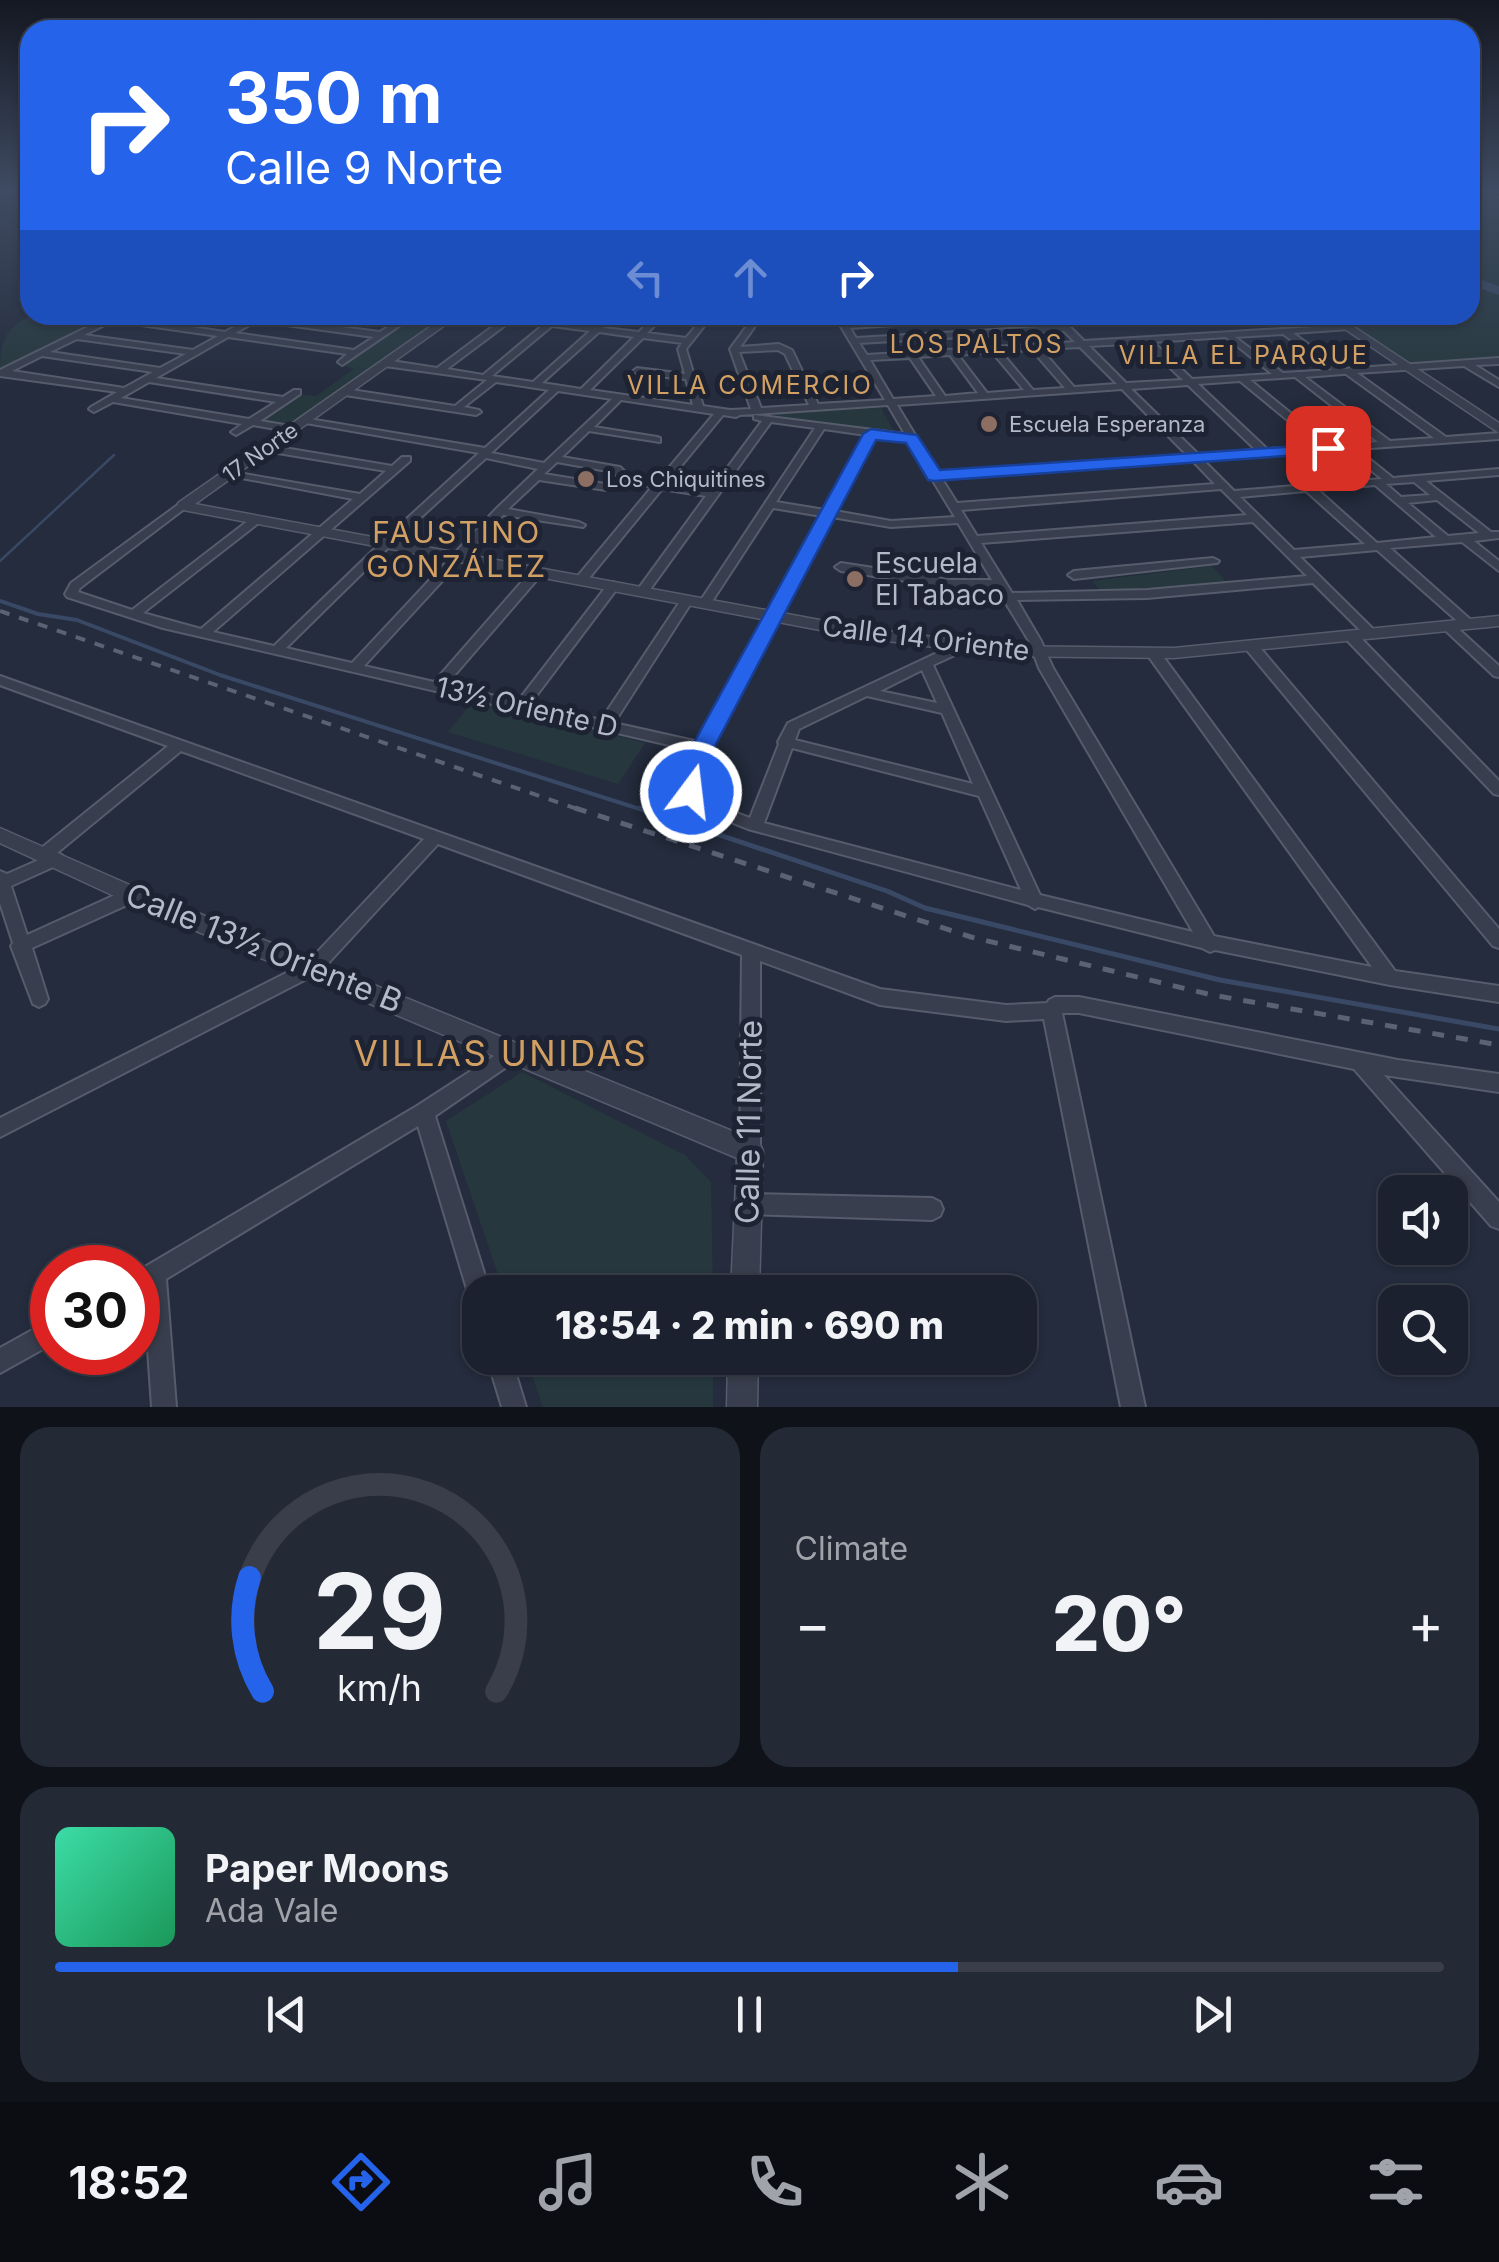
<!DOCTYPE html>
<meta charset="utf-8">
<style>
:root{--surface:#1b212e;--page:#242936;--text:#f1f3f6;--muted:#a0a3aa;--line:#393e4a;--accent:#2563eb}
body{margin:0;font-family:Inter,sans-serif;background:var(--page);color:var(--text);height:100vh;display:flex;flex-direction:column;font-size:38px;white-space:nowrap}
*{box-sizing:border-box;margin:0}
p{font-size:32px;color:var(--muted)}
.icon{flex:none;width:55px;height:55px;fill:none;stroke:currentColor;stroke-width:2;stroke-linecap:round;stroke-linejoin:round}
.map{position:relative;height:1407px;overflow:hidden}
.drawer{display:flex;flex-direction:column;gap:20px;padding:20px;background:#0f1219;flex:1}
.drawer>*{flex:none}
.top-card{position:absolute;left:20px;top:20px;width:1460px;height:305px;border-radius:30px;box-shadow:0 2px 8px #0004,0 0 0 2px var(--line);background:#2563eb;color:#fff;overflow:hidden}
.buttons{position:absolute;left:1378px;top:1175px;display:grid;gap:20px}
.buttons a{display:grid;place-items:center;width:90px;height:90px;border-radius:20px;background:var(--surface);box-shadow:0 2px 8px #0004,0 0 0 2px var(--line);font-size:50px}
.speed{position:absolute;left:30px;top:1245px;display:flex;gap:20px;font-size:50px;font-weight:700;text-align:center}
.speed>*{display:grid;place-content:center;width:130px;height:130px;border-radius:50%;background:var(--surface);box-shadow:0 2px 8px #0004,0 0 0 2px var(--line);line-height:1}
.speed .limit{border:15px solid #d22;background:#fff;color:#111}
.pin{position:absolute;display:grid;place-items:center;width:85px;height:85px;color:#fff;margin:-42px;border-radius:20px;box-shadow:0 5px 15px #0006}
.me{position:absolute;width:110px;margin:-55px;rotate:15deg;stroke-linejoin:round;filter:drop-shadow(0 0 8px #0008)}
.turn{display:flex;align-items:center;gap:35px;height:210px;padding:0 40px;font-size:45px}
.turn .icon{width:130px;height:130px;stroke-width:2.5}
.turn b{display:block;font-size:70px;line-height:85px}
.lanes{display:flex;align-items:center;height:95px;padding:0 40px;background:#0003;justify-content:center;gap:50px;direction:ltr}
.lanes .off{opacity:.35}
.big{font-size:75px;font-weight:800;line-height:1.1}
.drawer .tile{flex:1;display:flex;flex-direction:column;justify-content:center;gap:15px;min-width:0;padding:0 35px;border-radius:30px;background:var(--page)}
.drawer .dial{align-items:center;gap:0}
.dial svg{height:260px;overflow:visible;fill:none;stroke:var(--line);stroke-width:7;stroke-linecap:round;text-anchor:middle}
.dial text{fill:var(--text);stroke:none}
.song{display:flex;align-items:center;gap:30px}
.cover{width:120px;height:120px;border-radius:15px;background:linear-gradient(135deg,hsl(160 70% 55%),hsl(150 70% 35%))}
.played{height:10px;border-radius:5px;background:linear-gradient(90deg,var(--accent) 65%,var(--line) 65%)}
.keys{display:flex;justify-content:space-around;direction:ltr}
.heat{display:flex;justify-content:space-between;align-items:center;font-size:55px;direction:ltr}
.drawer .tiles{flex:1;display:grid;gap:20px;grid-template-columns:1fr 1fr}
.tile:last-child{grid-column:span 2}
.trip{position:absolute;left:462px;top:1275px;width:575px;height:100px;border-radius:30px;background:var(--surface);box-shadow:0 2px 8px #0004,0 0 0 2px var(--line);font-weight:800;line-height:100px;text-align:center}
.menu{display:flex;height:160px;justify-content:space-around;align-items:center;background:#0b0d12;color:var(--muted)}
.menu .icon{width:70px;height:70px}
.menu .on{color:var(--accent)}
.menu b{font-size:45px;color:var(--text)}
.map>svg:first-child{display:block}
.green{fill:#26383e}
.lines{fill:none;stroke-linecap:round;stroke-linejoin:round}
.stream-far2{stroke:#394865;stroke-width:2.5}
.stream-far1{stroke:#394865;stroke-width:4}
.stream{stroke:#394865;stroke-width:5}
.river{fill:#394865;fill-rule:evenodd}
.minor-casing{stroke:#565c6b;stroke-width:4}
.tertiary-casing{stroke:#565c6b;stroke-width:3}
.minor{fill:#383e4d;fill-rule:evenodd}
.tertiary{fill:#383e4d;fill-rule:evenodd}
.rail-far1{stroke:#5a6274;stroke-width:4;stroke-dasharray:10 10;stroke-linecap:butt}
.rail{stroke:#5a6274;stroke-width:5;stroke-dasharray:12 12;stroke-linecap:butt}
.route{fill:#2563eb;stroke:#184099;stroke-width:2.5}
.education-dot{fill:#8d6e63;stroke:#1d2332;stroke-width:4}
.labels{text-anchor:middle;stroke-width:10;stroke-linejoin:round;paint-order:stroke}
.far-poi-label{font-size:22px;fill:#b4b9c8;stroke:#1d2332;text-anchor:start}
.far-street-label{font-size:22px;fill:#b4b9c8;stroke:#1d2332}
.far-neighbourhood-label{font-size:25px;letter-spacing:2.5px;fill:#d3a064;stroke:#1d2332}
.poi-label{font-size:28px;fill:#b4b9c8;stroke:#1d2332;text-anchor:start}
.street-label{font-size:28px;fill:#b4b9c8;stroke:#1d2332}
.neighbourhood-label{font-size:30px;letter-spacing:2.5px;fill:#d3a064;stroke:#1d2332}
.near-street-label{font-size:32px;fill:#b4b9c8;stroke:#1d2332}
.near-neighbourhood-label{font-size:35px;letter-spacing:2.5px;fill:#d3a064;stroke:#1d2332}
</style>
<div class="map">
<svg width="1499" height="1407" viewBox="0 0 1499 1407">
<rect width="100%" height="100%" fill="#242c3d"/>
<g class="green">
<polygon points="1470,199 1499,199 1499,364 1419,371 1344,319 1470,315"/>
<path d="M31,315H111L0,369C0,341 6,328 31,315Z"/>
<polygon points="416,315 451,315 292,425 262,420 298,394 316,396 354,369 341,365"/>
<polygon points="881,408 896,435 774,415 778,413"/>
<polygon points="1212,566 1226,582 1101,591 1092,581"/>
<polygon points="474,700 645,743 618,784 448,732"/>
<polygon points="522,1072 685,1155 711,1182 713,1292 504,1292 446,1121"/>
<polygon points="526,1358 713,1358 713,1407 543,1407"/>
</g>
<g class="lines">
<polyline class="stream-far2" points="0,561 114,455"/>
<polyline class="stream-far1" points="0,601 38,614 77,620 220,675 646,811"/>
<polyline class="stream" points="639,808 887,891 925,908 1220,980 1499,1029"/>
<polygon class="river" points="1470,276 1499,286 1499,295 1470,285"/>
<defs>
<g id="minor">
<path d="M112,315L225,332L247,320L227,315H265L263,317L380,332L399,320L377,315H415L342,365L338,362L347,354L228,337L156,378L283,397L294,390H300V394L260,421L296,427V431L293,432L253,425L236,435L231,432L242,424L113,402L94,412L89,409L91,407L117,392L0,376V370ZM113,321L218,336L193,350L84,335ZM257,321L374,337L354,350L235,333ZM77,339L186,354L160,368L50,352ZM42,356L153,372L124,388L12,371ZM149,382L276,402L249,419L121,398Z"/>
<path d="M508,315L548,321L554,318L558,320L557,322L595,327L608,315H617L604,328L639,332L656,315H665L647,333L686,338L705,315H713L686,349L703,406L730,410L751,409L730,349L755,315H763L740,347L779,344L792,350L818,404L885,400L834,315H842L847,323L977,315H1018L1014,317L850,328L856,338L1059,326L1049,315H1058L1084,341L1347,325L1351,327L1350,329L1293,333L1342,369L1499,358V364L1475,365L1499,380V387L1464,366L1357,373L1446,437L1499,433V439L1357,449L1393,478L1499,469V475L1426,481L1491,532H1499V538L1474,541L1499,561V571L1462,542L1390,548L1472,621L1474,624L1472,627H1464L1377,550L1300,557L1375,631L1377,634L1375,637H1367L1313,583L1147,598L1017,600L1041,641L1053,668L1214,936L1372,967L1149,657L1147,654L1149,651H1159L1395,971L1499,986V1002L1390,985L1215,950L1210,952L1202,948L1038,907L1035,909L1028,905L748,829L706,812L690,801L682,786L695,751L163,628L67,597L65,594L71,583L179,504H187L188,506L80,588L78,592L132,610L253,517H261V521L143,613L201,629L353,499L231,476L226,473L227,471L360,494L386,471L266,451L261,448L266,445L392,466L402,457H410V461L213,632L274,646L390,534L479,453L306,423L303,422V418L485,448L549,390L496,382L464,407L479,410L481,412L476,415L345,395L340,392L345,389L455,406L487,380L385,366L381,363L385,360L437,368ZM511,321L543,325L483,375L447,369ZM552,326L590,331L533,382L492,376ZM1064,331L1075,342L867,355L859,343ZM599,332L634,337L581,389L542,383ZM1283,334L1332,370L1283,373L1235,337ZM1226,337L1272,374L1192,379L1153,342ZM643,338L682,343L678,349L685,374L637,368L633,371L637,374L686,379L693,405L590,390ZM1144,343L1183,380L1126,383L1089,346ZM1080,347L1117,384L1074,387L1041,349ZM778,350L785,354L809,405L761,408L739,352ZM1032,350L1065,388L1033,390L1001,352ZM992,352L1024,390L987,393L958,355ZM950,355L978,393L945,396L918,357ZM910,358L936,396L893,399L870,360ZM1343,374H1346L1434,438L1390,441L1305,377ZM1295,377L1378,442L1330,445L1250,380ZM1240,381L1319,446L1267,449L1198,384ZM1188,385L1256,450L1198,454L1131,389ZM1122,389L1187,455L938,473L897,405ZM558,391L612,399L544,463L491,453ZM621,400L714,414L657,482L630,477L620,467L562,457L589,431L660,442V438L657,437L594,427ZM888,405L905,434L754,415V419L762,421L711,490L667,483L723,415L736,417L740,415ZM771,422L815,428L699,603L701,606H709L773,508L822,516L699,742L614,723L693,600L687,596L683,597L601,720L530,704L619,586L613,582L609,583L518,701L446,685L541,575L543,572L537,568L533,569L434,682L364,666L503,515L583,527L585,525L579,522L508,509L539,480L606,490L628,483L652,487L577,577L575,580L577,583H585L662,489L706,496L636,592L638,595H646ZM824,429L866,435L825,510L776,502ZM875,436L909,441L955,517L891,521L835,511ZM1346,450L1382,479L1234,491L1203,460ZM486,458L538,469L496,509L352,663L286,648L398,538ZM1193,461L1215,484L957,503L942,479ZM557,462L613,472L620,479L605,484L544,474ZM1414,482L1430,495L1401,497L1386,484ZM1375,485L1436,537L1377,543L1318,490ZM1221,489L1247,515L977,536L961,510ZM1306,491L1365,544L1294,550L1240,497ZM1437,500L1479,533L1448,536L1408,503ZM832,517L891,527L958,523L992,580H951L841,563L835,567L841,571L951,588L996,587L1029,641L1039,668L1193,932L1040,895L933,665L966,650L967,647L966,644H956L788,723L778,742L779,744L750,818C732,811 707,804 696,786L710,748ZM1253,522L1307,576L1147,590L1012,593L981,543ZM922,670L937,703L880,691ZM867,696L942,713L973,784L795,740L799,729ZM792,748L979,796L1021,890L764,823Z"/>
<polygon points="1213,558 1219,561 1217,563 1074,579 1068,575 1074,571"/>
<polygon points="1448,622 1452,623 1499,666 1499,677 1494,676 1444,629 1442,626 1444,623"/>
<polygon points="1351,632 1356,633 1499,781 1499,795 1494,794 1346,639 1345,636 1346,633"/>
<polygon points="1251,642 1256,643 1499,929 1499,948 1493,946 1246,649 1245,646 1246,643"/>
<polygon points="0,676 880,989 1006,1005 1047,1003 1049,1000 1055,997 1079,997 1398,1060 1499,1074 1499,1092 1384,1075 1499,1202 1499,1229 1491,1226 1354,1069 1079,1013 1062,1013 1145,1407 1121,1407 1044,1019 1006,1021 880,1005 760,961 760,1151 757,1158 750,1161 743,1158 740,1151 742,955 438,844 320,972 0,1137 0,1118 308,962 424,839 181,751 57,853 62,855 64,859 62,863 11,886 27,935 126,890 132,889 138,890 140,895 138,900 32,948 48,999 45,1004 39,1007 33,1004 11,946 13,943 0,903 0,871 7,874 41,859 37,854 39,850 168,746 0,685"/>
<polygon points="514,1043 521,1045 523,1051 521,1057 435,1116 490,1292 480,1292 480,1307 472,1304 469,1296 418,1126 166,1279 176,1407 152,1407 144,1292 138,1294 138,1271 417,1106"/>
<polygon points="748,1194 932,1198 940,1202 943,1209 940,1216 932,1220 748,1214 741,1211 737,1204 741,1197"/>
<polygon points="52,1319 52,1344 0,1373 0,1348"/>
<polygon points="487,1358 511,1358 526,1407 502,1407"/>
</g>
<g id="tertiary">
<rect x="1470" y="193" width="29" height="4"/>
<polygon points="447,315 459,315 195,504 857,627 1003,646 1174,648 1499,616 1499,626 1174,658 1003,656 857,637 178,509 178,503"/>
<polygon points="1324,315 1336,315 1499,423 1499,433"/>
<polygon points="0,828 139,889 759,1142 763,1151 759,1292 731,1292 737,1158 125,901 0,843"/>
<polygon points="728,1358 758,1358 757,1407 727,1407"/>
</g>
</defs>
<use href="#minor" class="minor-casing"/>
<use href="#tertiary" class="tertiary-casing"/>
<use href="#minor" class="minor"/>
<use href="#tertiary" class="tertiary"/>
<polyline class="rail-far1" points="0,611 583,811"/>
<polyline class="rail" points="575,808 971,937 1212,995 1499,1045"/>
</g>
<linearGradient id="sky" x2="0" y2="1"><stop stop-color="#141822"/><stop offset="0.49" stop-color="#3f4b62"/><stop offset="1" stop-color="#3f4b62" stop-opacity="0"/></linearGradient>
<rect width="1499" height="388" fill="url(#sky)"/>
<polygon class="route" points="871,429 917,435 940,470 1328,444 1336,448 1328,453 934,481 928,480 906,443 876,440 714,748 704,792 700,798 682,798 679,792 691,748 863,434"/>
<g class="education-dot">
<circle cx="989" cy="424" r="10"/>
<circle cx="586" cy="479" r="10"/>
<circle cx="855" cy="579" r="10"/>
</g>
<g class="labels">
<g class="far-poi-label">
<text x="1009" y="432">Escuela Esperanza</text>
<text x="606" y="487">Los Chiquitines</text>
</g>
<g class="far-street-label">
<text transform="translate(260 452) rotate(-35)" y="8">17 Norte</text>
</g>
<g class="far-neighbourhood-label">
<text x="977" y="353">LOS PALTOS</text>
<text x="1244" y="364">VILLA EL PARQUE</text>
<text x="750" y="394">VILLA COMERCIO</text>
</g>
<g class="poi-label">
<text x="875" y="573">Escuela<tspan x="875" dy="32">El Tabaco</tspan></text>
</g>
<g class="street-label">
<text transform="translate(926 638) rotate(7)" y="10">Calle 14 Oriente</text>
<text transform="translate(527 707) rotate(13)" y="10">13½ Oriente D</text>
</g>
<g class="neighbourhood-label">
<text x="457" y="543">FAUSTINO<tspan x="457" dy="34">GONZÁLEZ</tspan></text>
</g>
<g class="near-street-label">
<text transform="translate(264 948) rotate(22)" y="11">Calle 13½ Oriente B</text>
<text transform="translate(749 1122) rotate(-89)" y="11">Calle 11 Norte</text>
</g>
<g class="near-neighbourhood-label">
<text x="501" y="1066">VILLAS UNIDAS</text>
</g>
</g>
</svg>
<div class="buttons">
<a><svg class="icon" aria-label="sound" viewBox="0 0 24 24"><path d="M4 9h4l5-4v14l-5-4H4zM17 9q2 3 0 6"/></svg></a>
<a><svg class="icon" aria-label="search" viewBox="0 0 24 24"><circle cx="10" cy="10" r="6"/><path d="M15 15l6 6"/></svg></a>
</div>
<div class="speed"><div class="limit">30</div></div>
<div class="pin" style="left:1328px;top:448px;background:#d93025"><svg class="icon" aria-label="arrive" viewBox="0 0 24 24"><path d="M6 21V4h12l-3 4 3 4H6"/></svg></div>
<svg class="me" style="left:691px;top:792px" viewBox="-20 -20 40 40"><circle r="17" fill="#2563eb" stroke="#fff" stroke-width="3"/><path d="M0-11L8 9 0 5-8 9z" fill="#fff"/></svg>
<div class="trip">18:54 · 2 min · 690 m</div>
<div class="top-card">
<div class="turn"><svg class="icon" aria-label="right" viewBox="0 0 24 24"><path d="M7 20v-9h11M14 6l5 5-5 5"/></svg><div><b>350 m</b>Calle 9 Norte</div></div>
<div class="lanes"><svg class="icon off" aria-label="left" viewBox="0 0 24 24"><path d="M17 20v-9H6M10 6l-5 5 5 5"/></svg><svg class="icon off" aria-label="ahead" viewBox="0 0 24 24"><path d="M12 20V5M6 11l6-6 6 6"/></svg><svg class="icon" aria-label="right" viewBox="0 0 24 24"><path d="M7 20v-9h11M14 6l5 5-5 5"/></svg></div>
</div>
</div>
<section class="drawer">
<div class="tiles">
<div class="tile dial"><svg viewBox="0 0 100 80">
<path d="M14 69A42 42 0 1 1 86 69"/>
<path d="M14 69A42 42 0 0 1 10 34" stroke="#2563eb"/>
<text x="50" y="56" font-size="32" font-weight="700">29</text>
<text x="50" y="72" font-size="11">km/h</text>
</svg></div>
<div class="tile"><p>Climate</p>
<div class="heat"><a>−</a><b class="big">20°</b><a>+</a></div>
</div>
<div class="tile">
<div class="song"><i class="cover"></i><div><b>Paper Moons</b><p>Ada Vale</p></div></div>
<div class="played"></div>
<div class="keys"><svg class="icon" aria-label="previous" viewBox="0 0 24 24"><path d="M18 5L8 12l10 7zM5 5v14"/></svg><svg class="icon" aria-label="pause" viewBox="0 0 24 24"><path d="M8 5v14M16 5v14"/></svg><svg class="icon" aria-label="next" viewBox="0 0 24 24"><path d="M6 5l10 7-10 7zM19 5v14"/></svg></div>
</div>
</div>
</section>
<nav class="menu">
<b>18:52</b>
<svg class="icon on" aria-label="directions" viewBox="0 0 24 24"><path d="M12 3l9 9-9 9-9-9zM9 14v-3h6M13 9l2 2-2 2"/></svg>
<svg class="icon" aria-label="music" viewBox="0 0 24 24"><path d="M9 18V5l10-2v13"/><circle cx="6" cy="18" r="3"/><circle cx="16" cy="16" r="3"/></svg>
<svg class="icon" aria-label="phone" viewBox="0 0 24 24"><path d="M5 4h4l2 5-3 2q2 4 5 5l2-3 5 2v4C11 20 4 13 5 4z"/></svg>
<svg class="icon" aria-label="climate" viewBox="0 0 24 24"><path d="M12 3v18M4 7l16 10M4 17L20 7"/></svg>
<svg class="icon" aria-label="car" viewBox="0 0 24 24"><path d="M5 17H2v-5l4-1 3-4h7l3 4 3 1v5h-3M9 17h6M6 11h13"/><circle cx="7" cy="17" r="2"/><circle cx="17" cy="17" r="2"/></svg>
<svg class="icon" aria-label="filters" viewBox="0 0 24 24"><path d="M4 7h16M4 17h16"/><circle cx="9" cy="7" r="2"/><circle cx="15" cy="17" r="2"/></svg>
</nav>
